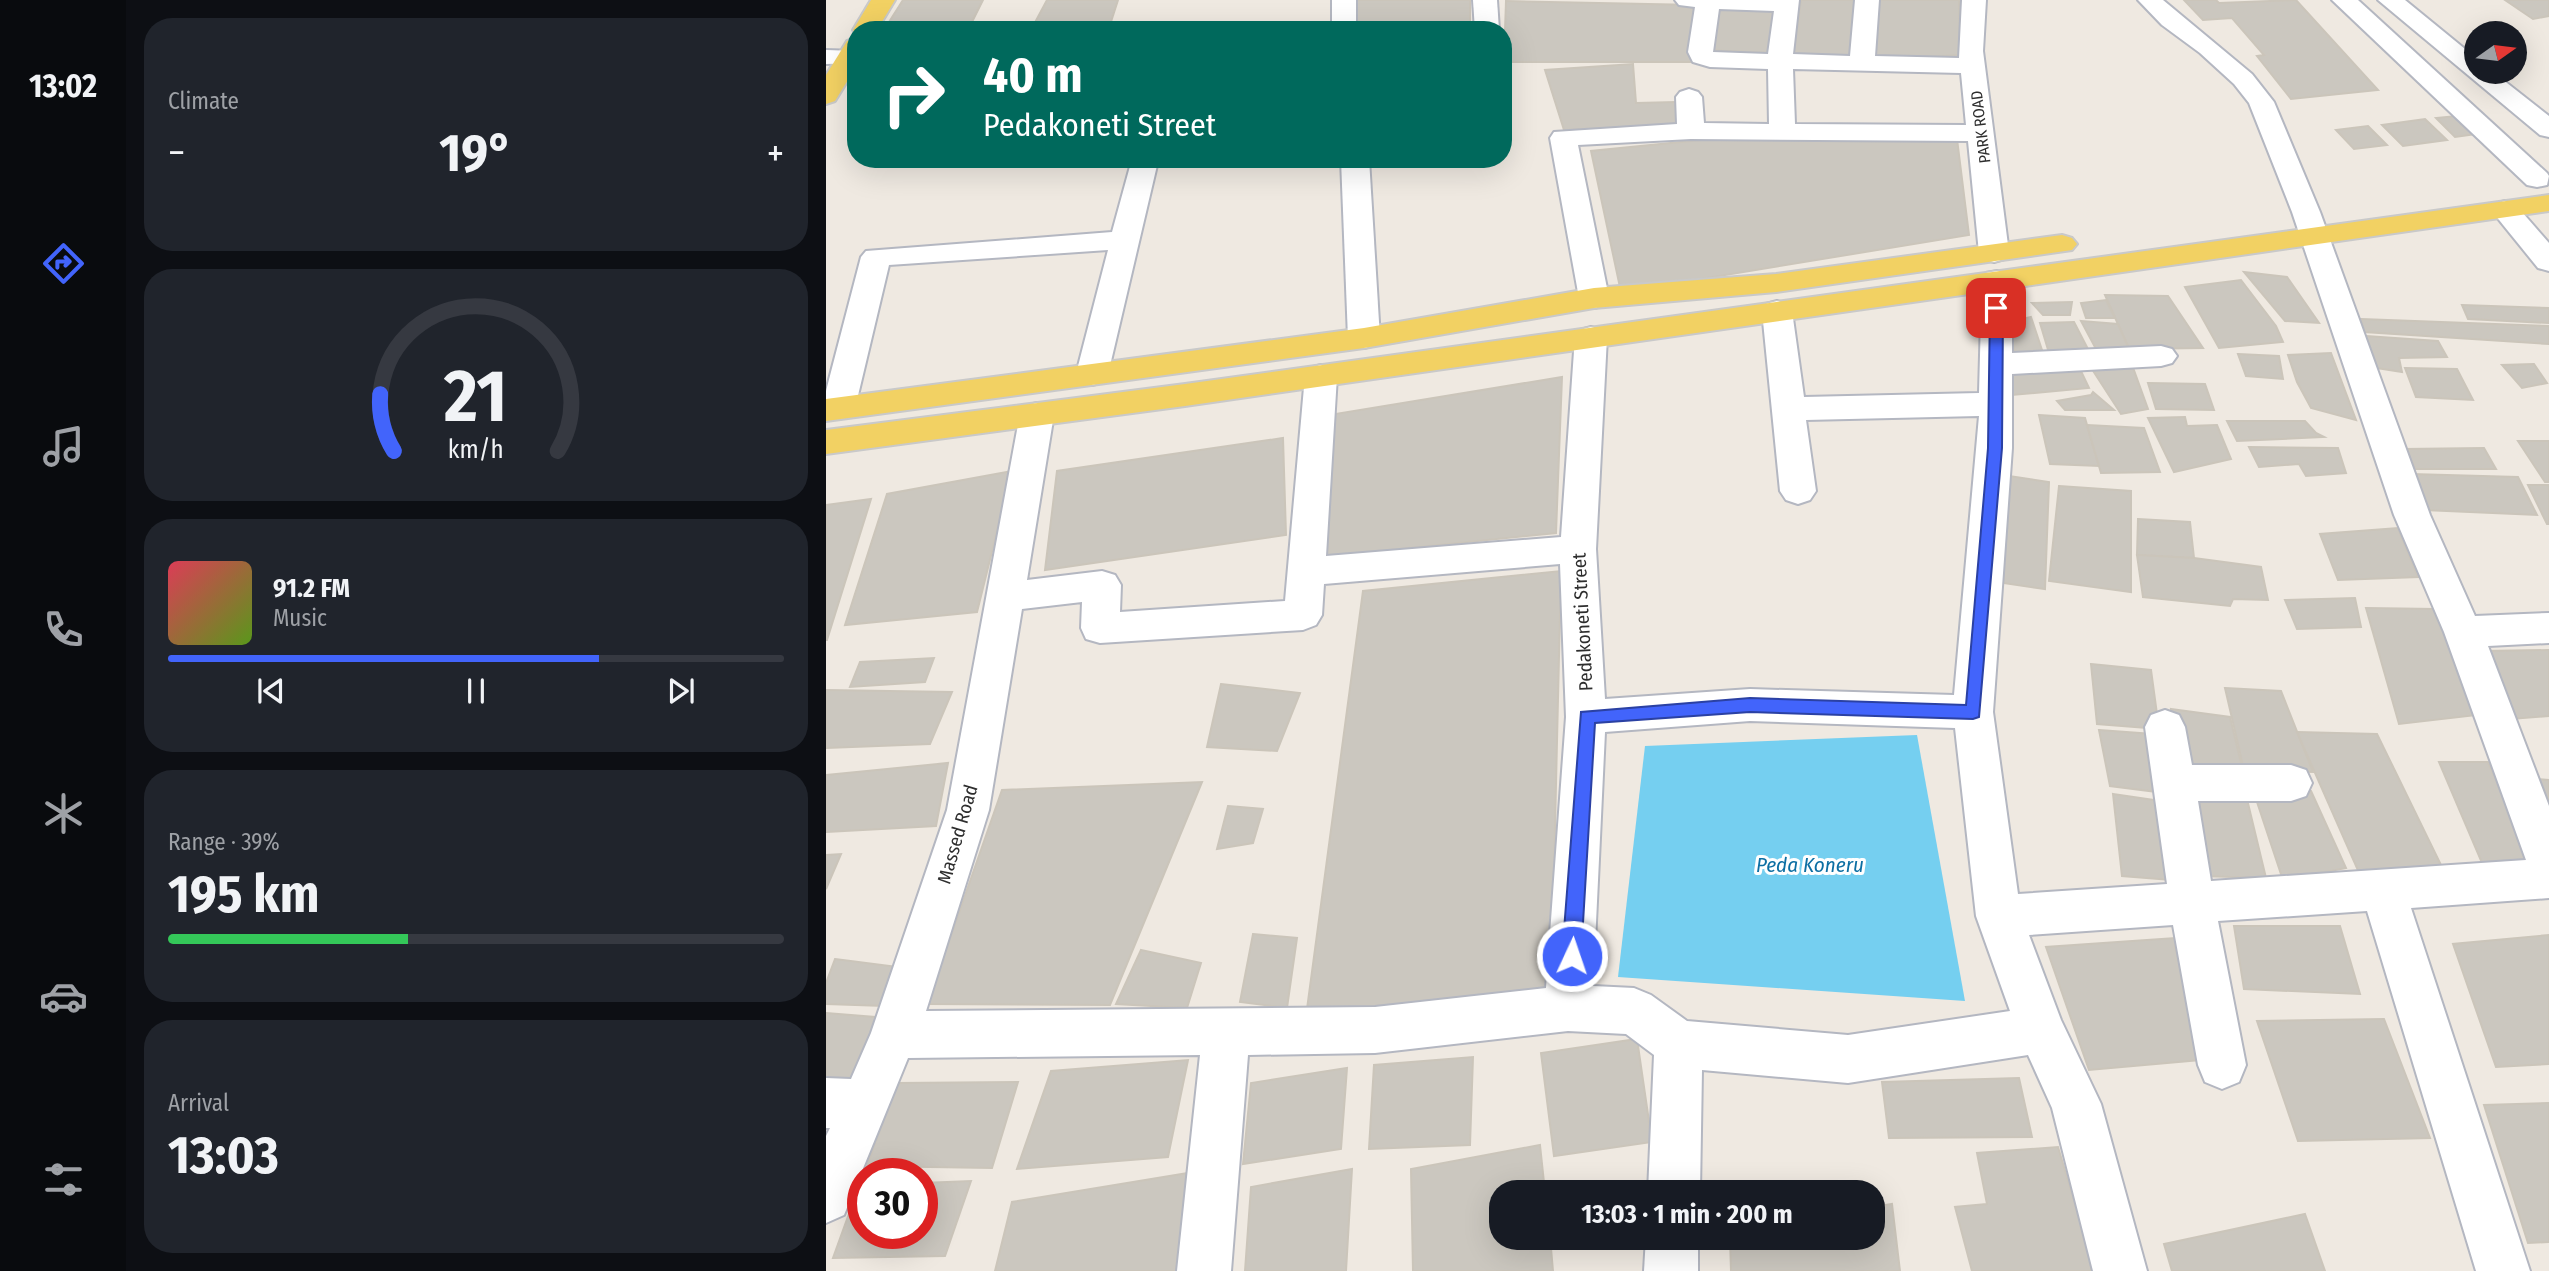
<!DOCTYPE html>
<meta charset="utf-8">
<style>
:root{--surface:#171b24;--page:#20242c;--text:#f1f3f6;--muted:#9ea1a6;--line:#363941;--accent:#4264fb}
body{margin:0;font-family:"Fira Sans Condensed",sans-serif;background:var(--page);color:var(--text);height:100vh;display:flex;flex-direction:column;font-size:26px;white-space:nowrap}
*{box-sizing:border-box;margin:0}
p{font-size:23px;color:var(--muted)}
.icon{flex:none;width:38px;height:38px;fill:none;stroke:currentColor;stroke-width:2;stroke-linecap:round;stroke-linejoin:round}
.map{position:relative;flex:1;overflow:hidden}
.sheet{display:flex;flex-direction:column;gap:18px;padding:18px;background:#0d0f14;width:700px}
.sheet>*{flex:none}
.guide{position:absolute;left:21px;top:21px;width:665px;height:147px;border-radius:28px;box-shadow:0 7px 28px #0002;background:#00695c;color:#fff;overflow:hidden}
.needle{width:46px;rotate:76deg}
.buttons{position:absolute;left:1638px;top:21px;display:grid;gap:14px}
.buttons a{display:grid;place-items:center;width:63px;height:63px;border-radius:50%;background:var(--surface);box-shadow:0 7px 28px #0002;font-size:35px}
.speed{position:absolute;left:21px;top:1158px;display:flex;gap:14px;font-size:35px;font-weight:700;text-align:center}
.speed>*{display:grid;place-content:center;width:91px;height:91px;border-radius:50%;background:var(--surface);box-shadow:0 7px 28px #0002;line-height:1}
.speed .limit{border:10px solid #d22;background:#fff;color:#111}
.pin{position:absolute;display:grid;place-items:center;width:60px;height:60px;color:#fff;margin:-30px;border-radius:14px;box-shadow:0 4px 10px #0006}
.me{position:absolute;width:77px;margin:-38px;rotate:3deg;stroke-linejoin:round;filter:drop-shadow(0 0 5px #0008)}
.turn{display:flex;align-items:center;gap:24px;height:147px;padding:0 21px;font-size:32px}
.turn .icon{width:91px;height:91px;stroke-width:2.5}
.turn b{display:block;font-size:49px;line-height:60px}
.big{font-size:52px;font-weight:700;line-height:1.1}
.sheet .widget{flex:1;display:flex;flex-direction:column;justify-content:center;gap:10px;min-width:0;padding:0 24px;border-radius:28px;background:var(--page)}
.sheet .dial{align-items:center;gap:0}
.dial svg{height:182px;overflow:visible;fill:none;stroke:var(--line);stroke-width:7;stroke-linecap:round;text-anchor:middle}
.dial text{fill:var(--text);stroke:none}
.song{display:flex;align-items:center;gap:21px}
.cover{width:84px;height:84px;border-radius:10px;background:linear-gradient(135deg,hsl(350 70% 55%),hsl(90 70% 35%))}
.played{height:7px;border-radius:4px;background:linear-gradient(90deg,var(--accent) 70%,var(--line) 70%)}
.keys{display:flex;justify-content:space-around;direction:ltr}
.heat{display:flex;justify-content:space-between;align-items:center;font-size:38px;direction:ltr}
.charge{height:10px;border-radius:5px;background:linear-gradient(90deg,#34c759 39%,var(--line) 0)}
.trip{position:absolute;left:663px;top:1180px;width:396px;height:70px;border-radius:28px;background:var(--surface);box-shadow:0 7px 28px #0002;font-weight:700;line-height:70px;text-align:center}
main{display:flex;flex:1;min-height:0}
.tabs{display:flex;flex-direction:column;width:126px;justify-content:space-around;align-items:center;background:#090b0e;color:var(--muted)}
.tabs .icon{width:49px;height:49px}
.tabs .on{color:var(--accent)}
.tabs b{font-size:32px;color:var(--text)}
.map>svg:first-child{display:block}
.water{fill:#75cff0}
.building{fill:#cbc7bf;stroke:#cbc5ba;stroke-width:2}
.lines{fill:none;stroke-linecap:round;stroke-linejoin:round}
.minor-casing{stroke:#b4b7c1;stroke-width:4}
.major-casing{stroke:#c9c9c9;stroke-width:4}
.minor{fill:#fff;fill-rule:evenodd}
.major{fill:#f2d163;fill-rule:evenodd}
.route{fill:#4264fb;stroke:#2b41a3;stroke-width:2}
.labels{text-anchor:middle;stroke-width:6;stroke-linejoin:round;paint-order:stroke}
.far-street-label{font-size:16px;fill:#2e2e2e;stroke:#fff}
.street-label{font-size:19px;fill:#2e2e2e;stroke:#fff}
.water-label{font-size:21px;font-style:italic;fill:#0d6fa3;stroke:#fff}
</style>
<main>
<nav class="tabs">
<b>13:02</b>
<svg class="icon on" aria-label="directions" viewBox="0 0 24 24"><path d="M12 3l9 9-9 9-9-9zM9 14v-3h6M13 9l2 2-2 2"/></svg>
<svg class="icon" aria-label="music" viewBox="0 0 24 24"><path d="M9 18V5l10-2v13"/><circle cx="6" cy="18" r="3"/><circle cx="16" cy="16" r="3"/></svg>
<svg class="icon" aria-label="phone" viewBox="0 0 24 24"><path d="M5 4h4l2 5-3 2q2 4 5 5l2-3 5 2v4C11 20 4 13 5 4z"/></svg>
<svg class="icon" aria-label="climate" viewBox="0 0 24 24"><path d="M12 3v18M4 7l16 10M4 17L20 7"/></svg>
<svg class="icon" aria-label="car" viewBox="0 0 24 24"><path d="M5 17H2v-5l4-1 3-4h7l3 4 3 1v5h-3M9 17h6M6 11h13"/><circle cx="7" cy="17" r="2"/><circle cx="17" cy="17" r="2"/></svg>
<svg class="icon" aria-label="filters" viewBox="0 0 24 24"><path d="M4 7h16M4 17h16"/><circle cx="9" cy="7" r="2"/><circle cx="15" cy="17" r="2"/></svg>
</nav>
<section class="sheet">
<div class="widget"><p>Climate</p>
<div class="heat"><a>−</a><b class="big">19°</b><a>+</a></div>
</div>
<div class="widget dial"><svg viewBox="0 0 100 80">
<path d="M14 69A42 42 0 1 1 86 69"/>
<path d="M14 69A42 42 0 0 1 8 44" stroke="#4264fb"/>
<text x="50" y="56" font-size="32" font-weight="700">21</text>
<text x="50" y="72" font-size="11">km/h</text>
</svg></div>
<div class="widget">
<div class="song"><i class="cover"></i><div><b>91.2 FM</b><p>Music</p></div></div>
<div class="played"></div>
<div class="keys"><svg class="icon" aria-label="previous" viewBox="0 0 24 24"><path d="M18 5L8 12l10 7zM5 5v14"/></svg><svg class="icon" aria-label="pause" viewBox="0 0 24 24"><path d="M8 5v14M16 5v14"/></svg><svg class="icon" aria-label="next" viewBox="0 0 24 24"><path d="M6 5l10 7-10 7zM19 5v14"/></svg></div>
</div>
<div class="widget"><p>Range · 39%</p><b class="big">195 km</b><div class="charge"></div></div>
<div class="widget"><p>Arrival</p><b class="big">13:03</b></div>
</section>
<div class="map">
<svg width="1723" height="1271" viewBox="0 0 1723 1271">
<rect width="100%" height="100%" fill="#efe9e1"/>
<polygon class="water" points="1091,735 1139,1001 792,977 819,746"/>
<g class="building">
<polygon points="77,0 157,0 142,30 58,30"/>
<polygon points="221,0 292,0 283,28 205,30"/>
<rect x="529" y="0" width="115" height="30"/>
<polygon points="975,0 1030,0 1024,58 967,55"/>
<polygon points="1049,0 1133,0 1134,55 1044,60"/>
<polygon points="1358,0 1390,0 1393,3 1470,0 1552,90 1465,99 1431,56 1438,55 1406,18 1377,20"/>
<polygon points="1679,0 1723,0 1723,16 1707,19"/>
<polygon points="680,1 871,5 869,62 678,62"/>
<polygon points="894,5 953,8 944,53 879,50"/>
<polygon points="807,64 810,103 850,102 855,125 738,130 719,70"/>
<polygon points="1631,116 1650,134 1629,137 1610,118"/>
<polygon points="1599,119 1621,140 1577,146 1556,125"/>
<polygon points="1542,126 1561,145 1528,149 1510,130"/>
<polygon points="905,137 1131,139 1143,235 795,292 765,151"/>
<polygon points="1418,272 1461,277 1493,323 1459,321"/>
<polygon points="1415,280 1450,326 1457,342 1393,348 1359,287"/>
<polygon points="1279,295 1342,296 1377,348 1303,349"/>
<polygon points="1280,300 1289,318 1260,318 1255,303"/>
<polygon points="1246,302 1244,315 1217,315 1206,303"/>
<polygon points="1636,305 1723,308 1723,323 1642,319"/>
<polygon points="1205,317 1217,353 1189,354 1183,322"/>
<polygon points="1535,319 1723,326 1723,344 1538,332"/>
<polygon points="1255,321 1292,324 1303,349 1270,349"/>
<polygon points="1248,322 1263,351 1223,353 1214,323"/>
<polygon points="1540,336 1612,341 1621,357 1573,358 1576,372 1551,368"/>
<polygon points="1505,353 1530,420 1485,408 1471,382 1462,355"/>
<polygon points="1412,354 1453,356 1457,379 1420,376"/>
<polygon points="1305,362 1322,409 1295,414 1262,363"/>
<polygon points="1708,364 1721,383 1696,388 1676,365"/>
<polygon points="1253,367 1263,388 1186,395 1184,369"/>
<polygon points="1579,368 1631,369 1647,400 1590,397"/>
<polygon points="736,377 730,533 496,557 503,415"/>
<polygon points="1322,383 1379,384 1388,410 1330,409"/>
<polygon points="1267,392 1288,410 1239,410 1231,401 1265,395"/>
<polygon points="1213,415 1259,418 1273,466 1224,464"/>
<polygon points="1359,417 1361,426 1391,425 1405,459 1348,472 1322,418"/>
<polygon points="1401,421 1479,421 1490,433 1498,437 1411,441"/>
<polygon points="1261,425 1318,428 1334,472 1275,473"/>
<polygon points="457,438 460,535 219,570 231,471"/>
<polygon points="1692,441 1723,441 1723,482 1719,482"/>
<polygon points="1423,447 1512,448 1520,473 1480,476 1473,464 1433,467"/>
<polygon points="1658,448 1670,469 1589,469 1579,449"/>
<polygon points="186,471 151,612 19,625 61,494"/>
<polygon points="1585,474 1692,477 1711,515 1598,510"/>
<polygon points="1183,476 1223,482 1219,589 1177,583"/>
<polygon points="1702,485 1723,485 1723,524 1721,524"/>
<polygon points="1233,486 1305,491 1305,592 1223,581"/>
<polygon points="45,499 1,640 0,640 0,505"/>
<polygon points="1312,519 1364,522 1368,558 1311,555"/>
<polygon points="1572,528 1592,577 1512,580 1494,534"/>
<polygon points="1311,555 1368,558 1435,567 1442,600 1407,599 1404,606 1317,597"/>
<polygon points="735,571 725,998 481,1009 537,591"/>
<polygon points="1529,598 1535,627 1471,629 1459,600"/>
<polygon points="1540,608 1609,609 1651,715 1573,724"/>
<polygon points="1723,650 1723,716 1685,719 1658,651"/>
<polygon points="108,658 99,682 24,687 34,662"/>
<polygon points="1265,664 1325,670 1333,729 1271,724"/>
<polygon points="395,684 474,693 451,751 381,747"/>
<polygon points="1399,688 1455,691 1487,772 1418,770"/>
<polygon points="0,690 126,692 104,744 0,748"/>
<polygon points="1345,709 1404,717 1417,771 1355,771"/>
<polygon points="1273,730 1327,734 1339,793 1284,786"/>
<polygon points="1471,732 1551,734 1617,869 1534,875"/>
<polygon points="1613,762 1662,762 1711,869 1659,870"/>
<polygon points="122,763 110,826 0,832 0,775"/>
<polygon points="1710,779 1723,780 1723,805"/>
<polygon points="376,782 284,1005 101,1004 176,790"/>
<polygon points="1485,791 1520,868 1457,880 1429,796"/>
<polygon points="1287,794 1341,802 1357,881 1296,876"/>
<polygon points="1360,794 1420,795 1440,878 1374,876"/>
<polygon points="402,806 437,809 427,843 391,849"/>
<polygon points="15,854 0,889 0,855"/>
<polygon points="1408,926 1514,926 1534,994 1418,989"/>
<polygon points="427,934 471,938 461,1008 414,1002"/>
<polygon points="1723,935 1723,1064 1670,1067 1627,944"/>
<polygon points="1349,938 1349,947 1385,1059 1263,1070 1220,947"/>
<polygon points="315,950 375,963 361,1008 290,1004"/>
<polygon points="9,959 72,967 58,1006 0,1004 0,983"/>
<polygon points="0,1013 61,1018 29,1090 0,1086"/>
<polygon points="1558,1019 1604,1138 1472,1141 1431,1021"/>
<polygon points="811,1039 826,1142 728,1156 715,1053"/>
<polygon points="647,1057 644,1145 543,1149 548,1065"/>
<polygon points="362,1060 342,1157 191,1169 225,1071"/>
<polygon points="521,1068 515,1149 417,1164 425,1083"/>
<polygon points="1193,1078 1206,1137 1063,1138 1056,1082"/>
<polygon points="192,1082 166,1168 41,1166 71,1083"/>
<polygon points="1723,1103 1723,1242 1702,1243 1658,1105"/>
<polygon points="714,1145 719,1192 676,1192 676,1237 724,1237 727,1271 587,1271 585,1169"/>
<polygon points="1232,1147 1269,1271 1146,1271 1129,1207 1161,1204 1151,1153"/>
<polygon points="526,1169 520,1271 419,1271 425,1187"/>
<polygon points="368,1172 360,1271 169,1271 186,1202"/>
<polygon points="145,1181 119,1256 7,1258 33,1186 37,1186 37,1234 96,1234 96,1183"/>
<polygon points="1066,1204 1074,1271 905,1271 904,1237 1046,1237 1046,1207"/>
<polygon points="1479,1214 1499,1271 1346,1271 1338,1244"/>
</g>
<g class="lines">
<defs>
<g id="minor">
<rect x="506" y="0" width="24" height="30"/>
<polygon points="647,0 671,0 673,30 649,30"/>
<path d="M849,0H973L967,54L1024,56L1029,0H1053L1049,56L1133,58L1136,0H1160L1157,51L1183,253L1178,259L1168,262L1158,259L1153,253L1142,141L865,139L752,145L783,298L779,305L768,308L757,305L753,298L724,138L728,132L851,124L850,97L854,92L863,89L872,92L876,97L878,123L943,124L942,69L884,67L867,62L862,52L869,7L853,5ZM893,9L948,11L942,54L887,52ZM967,69L1135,73L1140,125L969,124Z"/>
<path d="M1312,0H1337L1426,74L1448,102L1494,212L1604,515L1649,616L1723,613V643L1662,646L1723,806V898L1585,908L1704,1271H1650L1541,911L1392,921L1420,1065L1413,1082L1396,1089L1379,1082L1372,1065L1347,925L1203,935L1235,1020L1275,1104L1321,1271H1267L1226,1108L1202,1055L1022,1083L876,1070L874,1192H822L828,1055L800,1034L742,1031L549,1053L422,1055L405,1271H351L374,1055L82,1058L18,1215L0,1223V1136L4,1128H0V1078L25,1079L45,1033L121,810L194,414L199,406L211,403L223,406L228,414L201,580L276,571L289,575L295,585L294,612L459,601L479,376L484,368L495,365L506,368L511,376L500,556L735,537L749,337L754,330L765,327L776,330L781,337L770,549L779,699L924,689L1128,695L1153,416L980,420L990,491L984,500L972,504L960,500L954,491L936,311L940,304L951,301L962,304L966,311L978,397L1153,393L1156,280L1160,273L1171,271L1182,273L1186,280V353L1335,346L1346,349L1351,356L1346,363L1335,366L1186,374V448L1167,712L1192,894L1341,884L1319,727L1325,715L1339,710L1353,715L1359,727L1366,765H1465L1480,770L1486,783L1480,796L1465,801H1372L1385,881L1700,860L1618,632L1568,515L1466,212L1423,103L1408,84L1374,53L1336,25ZM734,564L740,717L720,988L549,1007L100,1011L163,810L196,609L256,602L255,628L260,639L274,643L477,630L490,625L496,615L498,584ZM924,721L1129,728L1150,916L1184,1011L1022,1035L861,1021L825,995L808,988L767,986L779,732Z"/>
<polygon points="1506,0 1532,0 1721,173 1723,176 1721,185 1711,187 1701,185"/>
<polygon points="1552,0 1579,0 1650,58 1650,72 1667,72 1723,116 1723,137 1714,135"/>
<polygon points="0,50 30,51 30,63 0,64"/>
<polygon points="306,159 332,161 282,374 277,382 266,385 255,382 250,374 282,250 63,265 29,408 24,416 12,419 0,416 0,391 35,257 40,251 286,232"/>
<polygon points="515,159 543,159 554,338 549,345 538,348 527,345 522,338"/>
<polygon points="1679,201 1689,204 1723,243 1723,271 1712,268 1665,210 1669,204"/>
<polygon points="820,1237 872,1237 872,1271 818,1271"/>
</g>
<g id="major">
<polygon points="45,0 69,0 51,30 30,30 30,34 27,30"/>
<polygon points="30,39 30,67 9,101 0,104 0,75 21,41"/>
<polygon points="1723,195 1723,211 359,406 0,454 0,430 359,384"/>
<polygon points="1236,235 1246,238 1251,244 1246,250 950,292 768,308 538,348 0,421 0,399 538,328 768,288 950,274"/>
</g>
</defs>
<use href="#minor" class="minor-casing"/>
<use href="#major" class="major-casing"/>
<use href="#minor" class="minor"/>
<use href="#major" class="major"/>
</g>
<polygon class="route" points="1170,304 1177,308 1176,448 1153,717 1147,719 924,712 769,723 755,956 752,962 746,964 739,962 736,956 755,712 924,698 1140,705 1162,448 1164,308"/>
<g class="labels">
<g class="far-street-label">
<text transform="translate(1154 127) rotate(-97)" y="6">PARK ROAD</text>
</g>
<g class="street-label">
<text transform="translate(756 622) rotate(-93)" y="7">Pedakoneti Street</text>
<text transform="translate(131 834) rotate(-74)" y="7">Massed Road</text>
</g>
<g class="water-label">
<text x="984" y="872">Peda Koneru</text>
</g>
</g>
</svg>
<div class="buttons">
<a><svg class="needle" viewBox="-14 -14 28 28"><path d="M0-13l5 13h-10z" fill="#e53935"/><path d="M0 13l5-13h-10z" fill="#9ea1a6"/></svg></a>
</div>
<div class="speed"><div class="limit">30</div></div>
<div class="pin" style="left:1170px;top:308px;background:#d93025"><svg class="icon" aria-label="arrive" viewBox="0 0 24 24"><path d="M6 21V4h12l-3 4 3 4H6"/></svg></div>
<svg class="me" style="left:746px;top:956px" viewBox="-20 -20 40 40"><circle r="17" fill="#4264fb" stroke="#fff" stroke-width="3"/><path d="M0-11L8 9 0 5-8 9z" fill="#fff"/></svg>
<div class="trip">13:03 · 1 min · 200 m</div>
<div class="guide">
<div class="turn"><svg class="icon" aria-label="right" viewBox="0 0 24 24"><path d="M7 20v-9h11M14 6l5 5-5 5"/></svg><div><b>40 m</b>Pedakoneti Street</div></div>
</div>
</div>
</main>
